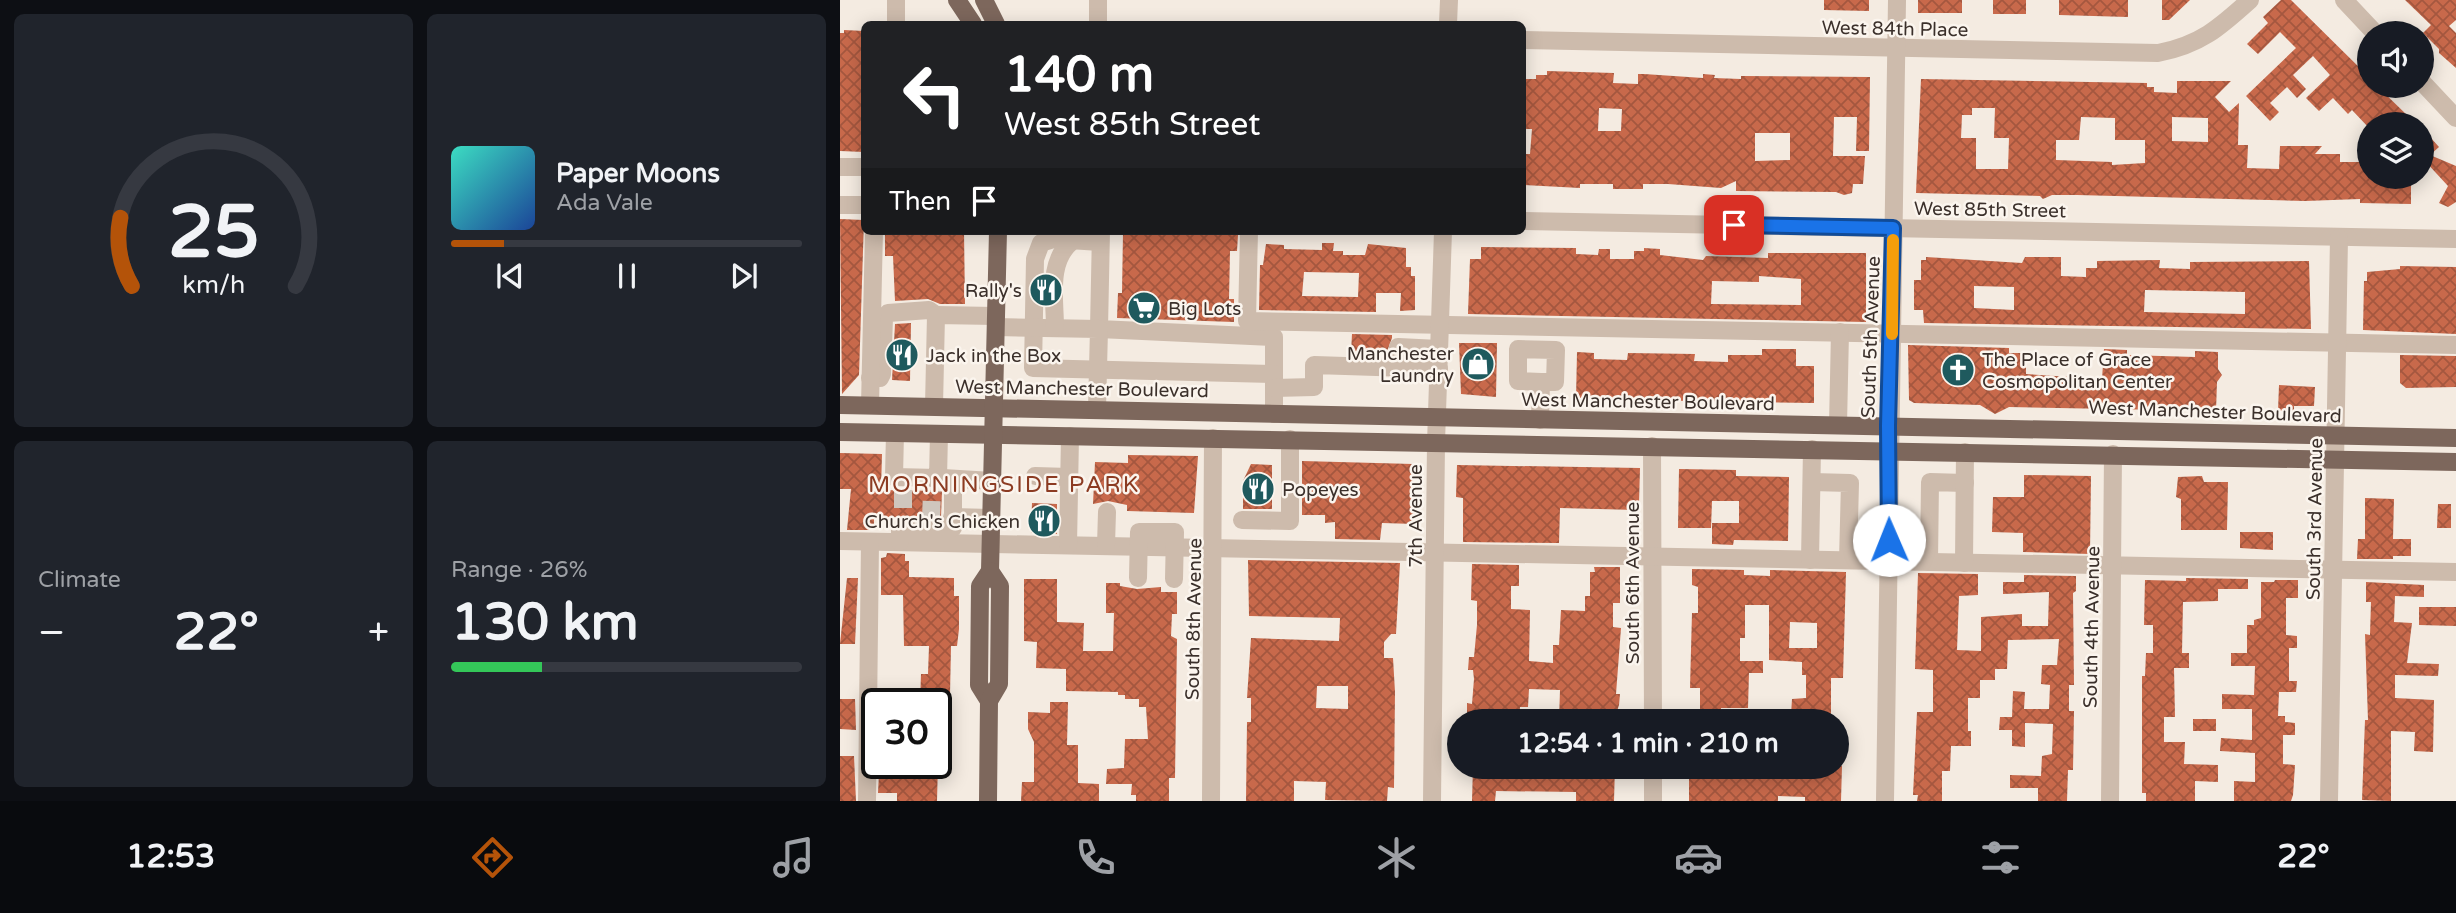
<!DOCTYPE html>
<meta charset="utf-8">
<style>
:root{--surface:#171b24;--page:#20242c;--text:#f1f3f6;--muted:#9ea1a6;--line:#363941;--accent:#b45309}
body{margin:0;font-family:"Varela Round",sans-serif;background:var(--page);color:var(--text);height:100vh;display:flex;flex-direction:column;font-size:26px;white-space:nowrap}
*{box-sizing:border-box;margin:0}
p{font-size:23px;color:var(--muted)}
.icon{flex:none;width:38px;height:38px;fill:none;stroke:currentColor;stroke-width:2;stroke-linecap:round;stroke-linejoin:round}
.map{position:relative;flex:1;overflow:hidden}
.side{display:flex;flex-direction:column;gap:14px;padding:14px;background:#0d0f14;width:840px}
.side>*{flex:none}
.guide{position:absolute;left:21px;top:21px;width:665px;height:214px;border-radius:10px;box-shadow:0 4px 18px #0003;background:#202124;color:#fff;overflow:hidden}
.buttons{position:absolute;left:1517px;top:21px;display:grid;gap:14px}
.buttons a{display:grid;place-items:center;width:77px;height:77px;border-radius:50%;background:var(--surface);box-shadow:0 4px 18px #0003;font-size:35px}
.speed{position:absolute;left:21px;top:688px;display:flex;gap:14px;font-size:35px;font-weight:700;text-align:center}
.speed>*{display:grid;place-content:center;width:91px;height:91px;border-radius:50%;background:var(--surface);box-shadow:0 4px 18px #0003;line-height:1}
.speed .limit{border:4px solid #111;border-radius:10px;background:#fff;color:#111}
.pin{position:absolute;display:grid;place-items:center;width:60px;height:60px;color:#fff;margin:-30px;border-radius:14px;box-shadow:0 4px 10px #0006}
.me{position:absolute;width:77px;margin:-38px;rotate:359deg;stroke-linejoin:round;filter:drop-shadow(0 0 5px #0008)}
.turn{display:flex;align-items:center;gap:24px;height:147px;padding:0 28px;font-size:32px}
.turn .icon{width:91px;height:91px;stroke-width:2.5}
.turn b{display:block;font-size:49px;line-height:60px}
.then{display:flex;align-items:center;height:66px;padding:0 28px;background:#0003;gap:14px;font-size:26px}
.big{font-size:52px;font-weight:700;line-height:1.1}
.side .widget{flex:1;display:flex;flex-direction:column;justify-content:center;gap:10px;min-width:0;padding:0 24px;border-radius:10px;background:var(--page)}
.side .dial{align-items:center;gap:0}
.dial svg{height:182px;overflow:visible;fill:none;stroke:var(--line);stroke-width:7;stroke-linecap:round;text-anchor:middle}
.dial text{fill:var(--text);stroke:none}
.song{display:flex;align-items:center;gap:21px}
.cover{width:84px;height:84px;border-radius:10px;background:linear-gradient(135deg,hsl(170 70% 55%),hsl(220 70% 35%))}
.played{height:7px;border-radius:4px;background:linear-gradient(90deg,var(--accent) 15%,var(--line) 15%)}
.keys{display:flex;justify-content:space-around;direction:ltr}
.heat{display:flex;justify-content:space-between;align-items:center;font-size:38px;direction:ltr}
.charge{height:10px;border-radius:5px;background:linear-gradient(90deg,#34c759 26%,var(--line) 0)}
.side .tiles{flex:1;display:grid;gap:14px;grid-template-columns:repeat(2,1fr)}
.trip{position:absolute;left:607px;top:709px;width:402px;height:70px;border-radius:35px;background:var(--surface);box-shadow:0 4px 18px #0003;font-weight:700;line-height:70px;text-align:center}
.dock{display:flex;height:112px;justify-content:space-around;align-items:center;background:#090b0e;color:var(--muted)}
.dock .icon{width:49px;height:49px}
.dock .active{color:var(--accent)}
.dock b{font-size:32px;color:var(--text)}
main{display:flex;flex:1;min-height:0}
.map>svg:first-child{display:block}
.building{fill:url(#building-cross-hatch);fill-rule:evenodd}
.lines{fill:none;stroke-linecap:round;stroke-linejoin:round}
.minor-tunnel{stroke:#cfc6bd;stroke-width:18;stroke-dasharray:18 9;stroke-linecap:butt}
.minor{stroke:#cdbbac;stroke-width:18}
.major{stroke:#7d675c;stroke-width:18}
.route-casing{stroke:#114b97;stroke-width:18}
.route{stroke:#1a73e8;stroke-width:12}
.slow{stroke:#f59e0b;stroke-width:12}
.labels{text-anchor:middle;stroke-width:5;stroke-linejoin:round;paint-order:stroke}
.street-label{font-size:19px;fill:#3b302b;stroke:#fbf5ee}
.poi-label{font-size:19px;fill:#3b302b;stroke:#fbf5ee;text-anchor:start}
.quarter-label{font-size:23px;letter-spacing:2px;fill:#8c3b22;stroke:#fbf5ee}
</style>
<main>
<section class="side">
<div class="tiles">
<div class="widget dial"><svg viewBox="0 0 100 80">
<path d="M14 69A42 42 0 1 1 86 69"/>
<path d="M14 69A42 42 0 0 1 9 39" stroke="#b45309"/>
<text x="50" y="56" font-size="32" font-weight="700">25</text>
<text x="50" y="72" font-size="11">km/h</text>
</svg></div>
<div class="widget">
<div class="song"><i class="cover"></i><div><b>Paper Moons</b><p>Ada Vale</p></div></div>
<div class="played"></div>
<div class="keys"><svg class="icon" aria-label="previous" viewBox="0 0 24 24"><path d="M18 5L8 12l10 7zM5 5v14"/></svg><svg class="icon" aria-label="pause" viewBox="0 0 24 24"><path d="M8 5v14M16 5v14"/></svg><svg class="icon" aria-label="next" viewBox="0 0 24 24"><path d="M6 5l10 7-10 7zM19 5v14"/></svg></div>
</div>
<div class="widget"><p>Climate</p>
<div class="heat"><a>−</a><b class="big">22°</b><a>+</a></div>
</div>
<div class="widget"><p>Range · 26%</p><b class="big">130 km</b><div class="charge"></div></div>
</div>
</section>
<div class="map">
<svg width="1616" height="801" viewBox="0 0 1616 801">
<defs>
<pattern id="building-cross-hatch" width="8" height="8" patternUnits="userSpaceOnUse" patternTransform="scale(1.75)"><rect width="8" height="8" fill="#c8694b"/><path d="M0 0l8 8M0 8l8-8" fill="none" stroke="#a4573f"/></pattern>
</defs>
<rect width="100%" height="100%" fill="#f4ebe1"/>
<g class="building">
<polygon points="984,0 1029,0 1029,11 984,10"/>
<rect x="1078" y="0" width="44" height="13"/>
<rect x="1153" y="0" width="33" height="14"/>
<polygon points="1219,0 1288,0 1288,17 1219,15"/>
<polygon points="1322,0 1350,0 1329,20 1322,20"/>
<polygon points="1441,0 1451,0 1530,78 1530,86 1537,86 1570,118 1563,124 1530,124 1530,129 1512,110 1508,114 1493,98 1479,111 1466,98 1490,75 1473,56 1453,75 1466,89 1457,98 1447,87 1430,103 1439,112 1430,121 1406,96 1456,48 1440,32 1418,54 1407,44 1428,23 1423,17"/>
<polygon points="1565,0 1616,0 1616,20 1609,26 1616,33 1616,68 1599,53 1599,49 1583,33 1591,25"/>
<polygon points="4,30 24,31 24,152 0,151 0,33 4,33"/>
<path d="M707,71L774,73L773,83L798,84V74H804L863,78V74L875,75L874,78L901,79V76L1030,77L1029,151H1016L1017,117H994L993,156H1025L1023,184H1013L1012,193L1004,195L996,192L896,191V181L881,188L828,184H803V189H773V184H740V188L682,185V154H690L692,129H682V79H696V75H707ZM759,108L782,109L781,131H758ZM915,133H950V160L915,161Z"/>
<path d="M1081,79L1307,83V87H1314V92L1337,93V81H1391L1375,97L1389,112L1399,103L1398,145H1408L1407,168L1439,169L1440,146H1482L1475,154H1500V162H1530V177H1551L1547,185H1571V204L1520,203V199L1465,201L1237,195H1212L1203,199L1200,196L1076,193ZM1132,108H1155L1154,138H1169L1168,169H1136V138H1121L1122,115H1132ZM1241,117L1275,118V140H1305V163L1272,165V162L1216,160V140H1239ZM1332,117L1368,118V142L1332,141Z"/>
<polygon points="1582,128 1599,147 1590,155 1616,166 1616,202 1608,207 1599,203 1608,186 1584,160 1582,162"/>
<polygon points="0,219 24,220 19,375 2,394"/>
<polygon points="45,231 124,231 125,304 100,304 88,299 55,301 53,256 45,256"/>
<polygon points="283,233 398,235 397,251 390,251 389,299 394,299 394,322 277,318 278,293 282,293"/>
<path d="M482,243H494L493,251H503V255H525L528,244L566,248V267H571V276H575V310L560,311L561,293H536V312L419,310L420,265H423L426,244L444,245V249L482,250ZM464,272L519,273L518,297L462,296Z"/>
<path d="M641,247L736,248V254L758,255L759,249H770V259H794V251H804V248L820,249V255L863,260L866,256L928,258V253H1026V322L628,314L630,259H641ZM919,276L961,279V305L871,304L872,281L919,282Z"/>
<path d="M1086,257L1182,263L1185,257H1221V276L1246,277V268H1257V261L1320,260L1319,268L1350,269V262L1469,261L1471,329L1084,323L1083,310H1074V280H1081V260H1086ZM1134,286L1174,287V310L1134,308ZM1305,290L1405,292V314L1304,312Z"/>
<polygon points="1560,266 1616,267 1616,334 1523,330 1524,281 1527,281 1527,272 1560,269"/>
<polygon points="71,323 70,381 52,380 55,324"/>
<polygon points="512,334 552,335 552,338 546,354 511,353"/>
<polygon points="619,343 657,343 656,397 621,394"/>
<polygon points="1068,345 1169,348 1169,353 1181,353 1182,358 1186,358 1186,374 1262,379 1264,349 1287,350 1287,355 1355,357 1355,351 1378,352 1378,369 1382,375 1377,382 1376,411 1169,407 1155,414 1140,405 1074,403 1069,400"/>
<polygon points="922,349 956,349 956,366 974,366 974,403 736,399 737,352 754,353 754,359 787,360 788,353 855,354 854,361 888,362 888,355 922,355"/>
<polygon points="1560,355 1616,356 1616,387 1566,388 1560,383"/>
<polygon points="1439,385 1475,387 1474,406 1454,406 1454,411 1438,411"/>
<polygon points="0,453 42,454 41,490 102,491 101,517 34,517 34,530 7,530 11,489 0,489"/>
<polygon points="288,455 358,456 354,513 287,511 287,505 268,501 253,504 255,462 288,463"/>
<polygon points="462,461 573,464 576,468 575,524 542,523 540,540 495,539 495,522 485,523 485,515 462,515"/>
<polygon points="411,464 432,465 432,509 403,509 403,481"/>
<polygon points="617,465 800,468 799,503 796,503 796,510 720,508 719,543 623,542 623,498 616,497"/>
<polygon points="839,469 896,470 896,476 949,477 948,541 894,540 893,545 872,544 872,523 899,523 899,501 872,501 871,528 838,528"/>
<polygon points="1184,475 1251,476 1250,554 1183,552 1183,533 1152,532 1153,497 1184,497"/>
<polygon points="1362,476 1364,482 1388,482 1387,530 1341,530 1341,499 1336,497 1338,477"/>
<polygon points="1525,498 1554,499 1553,539 1571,539 1571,556 1553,556 1553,559 1517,559 1518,539 1525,539"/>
<polygon points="192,503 217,504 217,534 191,533"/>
<polygon points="1598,504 1611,504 1611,528 1597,528"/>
<polygon points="1400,532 1433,532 1433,550 1400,548"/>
<polygon points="47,553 65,554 65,561 69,561 69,577 114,578 114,596 119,596 119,629 117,646 111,646 110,695 101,695 101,704 80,704 81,674 88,674 89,646 64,646 63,595 41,595 41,558 46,557"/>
<path d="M408,560L560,563L556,634H551L544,642V658H553L555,692L554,788L548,787L547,801L485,800L486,782L454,781V801H406L407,722H411V698H407L411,638L499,641L500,618L409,616ZM477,686H508V709L476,708Z"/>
<polygon points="632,564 679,565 679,586 671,586 671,609 690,610 689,661 713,663 713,645 719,645 721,610 745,611 745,596 750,596 750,572 755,572 754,567 780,567 780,603 773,603 773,627 781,628 776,694 780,694 779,705 774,720 719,721 720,690 689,689 688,707 680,707 679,721 627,721 627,703 632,704 634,679 633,670 628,670 629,657 634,657 637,625 637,601 631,600"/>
<path d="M852,569L904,570V575L930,576V570L1006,572L1003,678H991V721H962V716L951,715L952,699L966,698V675H962V662L929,660V605H905V638H900V661H923V673H909L908,708H881V721H860V688H850L852,613H858V587L852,585ZM950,622L977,623V648H949Z"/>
<polygon points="1078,573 1138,574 1138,595 1119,596 1117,650 1141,651 1141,617 1182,614 1182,626 1208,626 1209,592 1163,594 1163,582 1184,582 1184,575 1236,576 1236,591 1233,593 1234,685 1229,685 1229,711 1234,711 1233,770 1228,770 1227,801 1198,801 1198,788 1170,788 1170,775 1201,776 1202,756 1212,754 1213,724 1185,723 1185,747 1172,746 1172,730 1159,730 1160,717 1172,717 1173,691 1185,692 1184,709 1209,709 1210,685 1201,684 1202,665 1217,665 1219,639 1168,640 1167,669 1155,669 1155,680 1140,680 1140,698 1128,698 1128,731 1131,731 1131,746 1111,746 1110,771 1102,771 1102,801 1077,801 1078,795 1073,795 1077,712 1093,712 1093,670 1075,669"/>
<polygon points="7,578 18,578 15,644 0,644"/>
<polygon points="1346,578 1408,579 1408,589 1378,589 1378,601 1343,602 1342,653 1349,653 1349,668 1334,668 1335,717 1324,717 1324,742 1345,742 1344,764 1378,765 1378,782 1355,781 1355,801 1306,801 1306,793 1302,793 1302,676 1305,676 1306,653 1313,653 1313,625 1304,625 1305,580 1346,581"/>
<polygon points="184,579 217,579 217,622 244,623 243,651 273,651 274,613 266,613 266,583 280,583 280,586 297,589 321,587 321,592 337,592 337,614 332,614 331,636 337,639 335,778 329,778 329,801 296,801 296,795 291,795 292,784 266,784 267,769 284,768 285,739 308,739 306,707 299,707 299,699 285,699 285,695 278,695 278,692 226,691 226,669 196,668 197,642 184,641"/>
<polygon points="1435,580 1458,580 1458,598 1446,598 1446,635 1457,636 1457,648 1449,648 1449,681 1457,681 1456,692 1439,692 1438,716 1445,716 1445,722 1455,723 1455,735 1443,735 1443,764 1455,765 1453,795 1451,801 1394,801 1394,781 1415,782 1415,753 1380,751 1381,738 1412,740 1412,709 1382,709 1382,694 1414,695 1415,666 1391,666 1391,653 1407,653 1407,625 1414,625 1414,620 1421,618 1421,582 1434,582"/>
<polygon points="1526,582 1584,585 1584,597 1555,596 1554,622 1572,623 1567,663 1599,664 1598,676 1555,675 1555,698 1594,700 1593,752 1574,751 1575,732 1551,731 1551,801 1522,800 1525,720 1528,720 1525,634 1530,635 1531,602 1526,602"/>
<polygon points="1579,607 1616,607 1616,626 1579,625"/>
<polygon points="0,699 15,699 16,730 0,729"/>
<polygon points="210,702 228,702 227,745 238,745 238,783 259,784 259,801 181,801 182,782 194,782 194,742 188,729 188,712 210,713"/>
<rect x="1353" y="719" width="23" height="12"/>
<polygon points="0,756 14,756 16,801 0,801"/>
<polygon points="67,763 98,763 97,801 57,801 57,793 38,793 39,773 57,773 57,767 67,767"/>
<polygon points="633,766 667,766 667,778 707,778 707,773 740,773 740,766 775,766 774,801 736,801 736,792 656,791 655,801 632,801"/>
<polygon points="849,766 1002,766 1001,801 965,801 965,797 938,796 938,801 849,801"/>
</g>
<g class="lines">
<g class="minor-tunnel">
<polyline points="63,490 63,518"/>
<polyline points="91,519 92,491"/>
</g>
<g class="minor">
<polyline points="56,0 56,24"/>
<polyline points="1504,0 1535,33"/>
<polyline points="258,24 258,0"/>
<polyline points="608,24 609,0"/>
<path d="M682,40L1318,53C1360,45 1379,28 1410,0"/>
<polyline points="1582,82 1616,118"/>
<polyline points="0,167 24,167"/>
<polyline points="0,205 24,205"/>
<polyline points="682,221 1616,239"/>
<polyline points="261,231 259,329 434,337 434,414"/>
<polyline points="409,231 407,321 1616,345"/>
<polyline points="260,242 214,239 201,243 195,259 193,368 434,374"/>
<polyline points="156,327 259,329 257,409"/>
<path d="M215,328C215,298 207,262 232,241"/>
<polyline points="557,367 558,347 599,349"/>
<polyline points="30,378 40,378 42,374 44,318 48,313 89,310 96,315"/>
<polyline points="434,388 474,387 474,365 599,369"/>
<polyline points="30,405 34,231"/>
<polyline points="94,406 96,315 156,316"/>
<polyline points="700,420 701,382 715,382 716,350 678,349 678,381 701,382"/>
<polyline points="998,425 1000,332"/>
<polyline points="55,433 54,477 98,478 99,434"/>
<polyline points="812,446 813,721"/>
<polyline points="195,476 229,477"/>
<polyline points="103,478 152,481"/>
<polyline points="972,482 1010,483 1008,560"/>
<polyline points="112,517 151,518"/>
<polyline points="402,520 450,521 450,439"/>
<polyline points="0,541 1616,572"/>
<polyline points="60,542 60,528 113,528 113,479"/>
<polyline points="228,545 230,436"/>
<polyline points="266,545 267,512"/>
<polyline points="970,560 972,449"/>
<polyline points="1089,562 1090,482 1125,483"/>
<polyline points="1124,563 1125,452"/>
<polyline points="298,578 299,532 335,532 334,579"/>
<polyline points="813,766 813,801"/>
<polyline points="27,801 30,542"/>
<polyline points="371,801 373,438"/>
<polyline points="592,801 596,443 603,231"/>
<polyline points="1045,801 1057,0"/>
<polyline points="1270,801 1273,454"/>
<polyline points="1489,801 1499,238"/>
</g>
<g class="major">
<polyline points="117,0 133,24"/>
<polyline points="144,0 156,24"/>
<polyline points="0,405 1616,438"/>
<polyline points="0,432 1616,462"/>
<polyline points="149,701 139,685 140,586 150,571 158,231"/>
<polyline points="148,801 149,701 159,684 160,586 150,571"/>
</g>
</g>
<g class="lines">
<defs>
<polyline id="route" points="894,225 1053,228 1048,426 1049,540"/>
</defs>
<use href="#route" class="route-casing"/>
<use href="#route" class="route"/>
<polyline class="slow" points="1052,334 1053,240"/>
</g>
<defs>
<symbol id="restaurant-disc" viewBox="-11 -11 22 22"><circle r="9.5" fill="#1f5a5e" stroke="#fbf5ee"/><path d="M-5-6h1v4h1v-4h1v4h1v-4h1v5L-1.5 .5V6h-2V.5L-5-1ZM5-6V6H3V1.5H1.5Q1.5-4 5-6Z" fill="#fff"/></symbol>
<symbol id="supermarket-disc" viewBox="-11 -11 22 22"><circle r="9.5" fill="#1f5a5e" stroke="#fbf5ee"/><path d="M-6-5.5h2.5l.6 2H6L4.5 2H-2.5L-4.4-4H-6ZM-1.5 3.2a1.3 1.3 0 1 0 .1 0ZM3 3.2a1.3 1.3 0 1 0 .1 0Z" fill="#fff"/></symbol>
<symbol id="shop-disc" viewBox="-11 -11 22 22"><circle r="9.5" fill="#1f5a5e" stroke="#fbf5ee"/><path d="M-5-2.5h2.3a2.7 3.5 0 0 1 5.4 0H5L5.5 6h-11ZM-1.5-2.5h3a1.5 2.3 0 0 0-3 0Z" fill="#fff"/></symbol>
<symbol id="church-disc" viewBox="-11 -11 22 22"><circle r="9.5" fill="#1f5a5e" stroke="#fbf5ee"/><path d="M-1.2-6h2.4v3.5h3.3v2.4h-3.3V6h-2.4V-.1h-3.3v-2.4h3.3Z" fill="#fff"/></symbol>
</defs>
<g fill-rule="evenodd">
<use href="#restaurant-disc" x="187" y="271" width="38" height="38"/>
<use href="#supermarket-disc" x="285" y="289" width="38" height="38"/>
<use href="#restaurant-disc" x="43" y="336" width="38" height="38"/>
<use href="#shop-disc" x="619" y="345" width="38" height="38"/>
<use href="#church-disc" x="1099" y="351" width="38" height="38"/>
<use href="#restaurant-disc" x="399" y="470" width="38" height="38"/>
<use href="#restaurant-disc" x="185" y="502" width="38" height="38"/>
</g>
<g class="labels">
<g class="street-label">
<text transform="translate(1055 28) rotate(1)" y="7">West 84th Place</text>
<text transform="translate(1150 209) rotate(1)" y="7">West 85th Street</text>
<text transform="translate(1030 337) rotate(-88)" y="7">South 5th Avenue</text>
<text transform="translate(242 388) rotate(1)" y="7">West Manchester Boulevard</text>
<text transform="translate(808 401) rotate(1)" y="7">West Manchester Boulevard</text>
<text transform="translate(1375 411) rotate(2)" y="7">West Manchester Boulevard</text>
<text transform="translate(575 516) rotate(-90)" y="7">7th Avenue</text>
<text transform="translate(1474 519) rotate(-89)" y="7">South 3rd Avenue</text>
<text transform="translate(792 583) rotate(-90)" y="7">South 6th Avenue</text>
<text transform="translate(353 619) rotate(-89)" y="7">South 8th Avenue</text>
<text transform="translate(1251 627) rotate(-89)" y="7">South 4th Avenue</text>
</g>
<g class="poi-label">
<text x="182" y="297" text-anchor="end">Rally's</text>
<text x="328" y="315">Big Lots</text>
<text x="614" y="360" text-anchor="end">Manchester<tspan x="614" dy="22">Laundry</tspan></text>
<text x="86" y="362">Jack in the Box</text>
<text x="1142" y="366">The Place of Grace<tspan x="1142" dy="22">Cosmopolitan Center</tspan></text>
<text x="442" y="496">Popeyes</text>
<text x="180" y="528" text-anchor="end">Church's Chicken</text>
</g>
<g class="quarter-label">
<text x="164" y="492">MORNINGSIDE PARK</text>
</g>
</g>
</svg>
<div class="buttons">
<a><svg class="icon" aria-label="sound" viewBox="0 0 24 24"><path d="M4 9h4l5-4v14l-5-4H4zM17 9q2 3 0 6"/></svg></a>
<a><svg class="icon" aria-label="layers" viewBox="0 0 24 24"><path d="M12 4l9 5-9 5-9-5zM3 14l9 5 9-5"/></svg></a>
</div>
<div class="speed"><div class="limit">30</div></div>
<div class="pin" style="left:894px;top:225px;background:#d93025"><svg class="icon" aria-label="arrive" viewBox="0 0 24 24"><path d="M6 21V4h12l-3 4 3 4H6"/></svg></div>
<svg class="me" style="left:1049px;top:540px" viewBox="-20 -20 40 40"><circle r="19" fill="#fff"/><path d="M0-13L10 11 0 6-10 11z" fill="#1a73e8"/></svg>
<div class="trip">12:54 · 1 min · 210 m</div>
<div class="guide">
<div class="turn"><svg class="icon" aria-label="left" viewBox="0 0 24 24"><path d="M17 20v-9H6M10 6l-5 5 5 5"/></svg><div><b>140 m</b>West 85th Street</div></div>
<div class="then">Then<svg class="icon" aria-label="arrive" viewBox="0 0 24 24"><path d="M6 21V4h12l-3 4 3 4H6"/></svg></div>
</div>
</div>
</main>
<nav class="dock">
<b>12:53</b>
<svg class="icon active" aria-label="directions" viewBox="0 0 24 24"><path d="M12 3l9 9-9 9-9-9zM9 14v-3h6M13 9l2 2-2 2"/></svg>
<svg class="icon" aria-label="music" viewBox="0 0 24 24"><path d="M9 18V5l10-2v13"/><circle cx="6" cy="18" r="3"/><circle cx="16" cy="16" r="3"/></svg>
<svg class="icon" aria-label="phone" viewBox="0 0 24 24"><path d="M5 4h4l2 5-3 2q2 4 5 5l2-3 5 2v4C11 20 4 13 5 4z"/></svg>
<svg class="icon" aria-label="climate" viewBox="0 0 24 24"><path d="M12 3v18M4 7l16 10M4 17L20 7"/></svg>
<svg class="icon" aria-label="car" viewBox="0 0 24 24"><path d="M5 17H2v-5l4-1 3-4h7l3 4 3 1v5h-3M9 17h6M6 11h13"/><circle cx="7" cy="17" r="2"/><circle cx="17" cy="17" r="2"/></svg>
<svg class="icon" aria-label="filters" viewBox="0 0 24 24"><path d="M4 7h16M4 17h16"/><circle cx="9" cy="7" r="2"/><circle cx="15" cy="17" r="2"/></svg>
<b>22°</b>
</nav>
